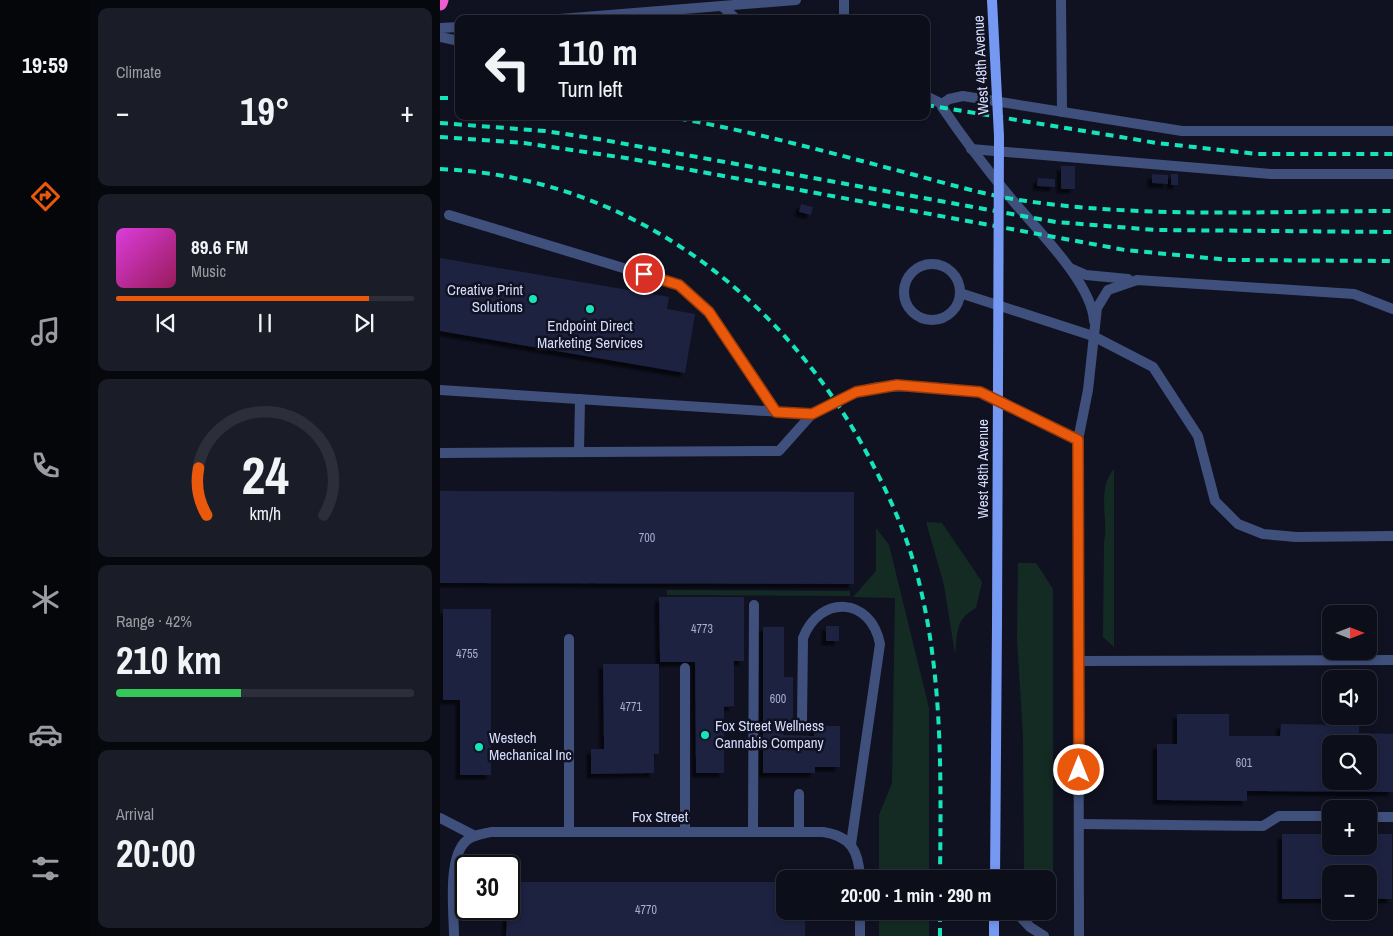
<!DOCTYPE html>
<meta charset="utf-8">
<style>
:root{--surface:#0c0e1a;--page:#1a1c27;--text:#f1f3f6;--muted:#9a9ca2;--line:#2c2e39;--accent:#ea580c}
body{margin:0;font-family:"Archivo Narrow",sans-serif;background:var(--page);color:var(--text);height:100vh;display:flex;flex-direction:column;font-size:19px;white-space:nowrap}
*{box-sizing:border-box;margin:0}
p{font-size:16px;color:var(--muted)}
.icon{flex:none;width:28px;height:28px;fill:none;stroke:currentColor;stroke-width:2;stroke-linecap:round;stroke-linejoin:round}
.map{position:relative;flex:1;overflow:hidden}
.panel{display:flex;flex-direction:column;gap:8px;padding:8px;background:#07080e;width:350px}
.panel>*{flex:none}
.top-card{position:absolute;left:15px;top:15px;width:475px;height:105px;border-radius:10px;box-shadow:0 2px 8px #0003,0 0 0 1px var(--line);background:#0c0e1a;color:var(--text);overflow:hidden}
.needle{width:32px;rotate:90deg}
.controls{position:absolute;left:882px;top:605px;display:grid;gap:10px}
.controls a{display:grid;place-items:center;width:55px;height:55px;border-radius:10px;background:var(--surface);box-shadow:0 2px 8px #0003,0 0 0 1px var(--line);font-size:25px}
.speed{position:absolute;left:15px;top:855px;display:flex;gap:10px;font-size:25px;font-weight:700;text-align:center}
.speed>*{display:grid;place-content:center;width:65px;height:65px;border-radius:50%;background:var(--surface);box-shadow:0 2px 8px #0003,0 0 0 1px var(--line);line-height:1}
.speed .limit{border:2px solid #111;border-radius:8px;background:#fff;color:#111}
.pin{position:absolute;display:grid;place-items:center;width:42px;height:42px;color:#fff;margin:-21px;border:2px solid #fff;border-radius:50%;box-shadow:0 1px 5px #0007}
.me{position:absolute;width:55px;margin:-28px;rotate:0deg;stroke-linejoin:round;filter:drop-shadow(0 0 4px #0008)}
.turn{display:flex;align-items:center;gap:18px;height:105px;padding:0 20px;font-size:22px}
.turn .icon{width:65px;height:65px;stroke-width:2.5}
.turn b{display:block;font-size:35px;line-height:42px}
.big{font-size:38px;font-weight:700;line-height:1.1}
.panel .widget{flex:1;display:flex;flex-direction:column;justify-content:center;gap:8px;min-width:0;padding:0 18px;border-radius:10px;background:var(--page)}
.panel .dial{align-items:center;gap:0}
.dial svg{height:130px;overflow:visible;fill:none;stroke:var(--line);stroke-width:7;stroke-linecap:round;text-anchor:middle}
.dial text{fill:var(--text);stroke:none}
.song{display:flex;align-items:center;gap:15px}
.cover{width:60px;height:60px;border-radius:8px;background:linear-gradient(135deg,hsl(300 70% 55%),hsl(330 70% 35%))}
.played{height:5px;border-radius:2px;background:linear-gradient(90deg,var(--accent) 85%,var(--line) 85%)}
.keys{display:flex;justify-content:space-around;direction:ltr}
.heat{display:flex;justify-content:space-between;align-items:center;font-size:28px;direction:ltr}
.charge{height:8px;border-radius:4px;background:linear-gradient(90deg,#34c759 42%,var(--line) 0)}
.trip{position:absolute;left:336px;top:870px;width:280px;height:50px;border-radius:10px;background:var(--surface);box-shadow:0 2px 8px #0003,0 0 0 1px var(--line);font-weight:700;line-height:50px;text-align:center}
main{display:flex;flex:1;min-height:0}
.menu{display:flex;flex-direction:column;width:90px;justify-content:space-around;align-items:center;background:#05060a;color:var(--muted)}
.menu .icon{width:35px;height:35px}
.menu .selected{color:var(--accent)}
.menu b{font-size:22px;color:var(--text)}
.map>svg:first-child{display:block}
.green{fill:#142b23}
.building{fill:#1e2141;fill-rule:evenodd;filter:url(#shadow)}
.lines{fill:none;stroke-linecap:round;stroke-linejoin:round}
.lane{stroke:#40507c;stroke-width:10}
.street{stroke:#40507c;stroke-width:10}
.secondary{stroke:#7598f2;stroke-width:10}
.highway{stroke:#ef5ccf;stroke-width:15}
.rail{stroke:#16e5bb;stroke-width:4;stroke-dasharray:8 6;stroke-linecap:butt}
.secondary-bridge{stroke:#7598f2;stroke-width:10}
.route-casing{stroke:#983908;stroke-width:12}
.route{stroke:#ea580c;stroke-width:9}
.poi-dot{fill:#16e5bb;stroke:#101222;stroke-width:2}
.labels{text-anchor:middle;stroke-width:5;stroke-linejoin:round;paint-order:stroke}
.number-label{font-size:12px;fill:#a7adcc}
.street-label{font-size:15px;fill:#d5dcfb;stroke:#101222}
.poi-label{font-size:15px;fill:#d5dcfb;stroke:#101222;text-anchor:start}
</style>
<main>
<nav class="menu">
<b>19:59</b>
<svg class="icon selected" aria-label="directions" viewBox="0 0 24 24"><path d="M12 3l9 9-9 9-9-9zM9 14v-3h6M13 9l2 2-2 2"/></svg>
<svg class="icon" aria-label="music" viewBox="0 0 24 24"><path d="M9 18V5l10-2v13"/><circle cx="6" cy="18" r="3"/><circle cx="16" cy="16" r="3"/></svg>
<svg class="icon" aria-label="phone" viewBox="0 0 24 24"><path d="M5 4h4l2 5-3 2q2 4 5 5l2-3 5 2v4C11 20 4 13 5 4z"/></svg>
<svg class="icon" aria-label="climate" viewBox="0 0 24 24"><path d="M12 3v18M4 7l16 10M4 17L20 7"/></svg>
<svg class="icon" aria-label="car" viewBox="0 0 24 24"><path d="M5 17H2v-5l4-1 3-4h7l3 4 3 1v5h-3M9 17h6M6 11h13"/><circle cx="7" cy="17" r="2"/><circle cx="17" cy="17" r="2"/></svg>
<svg class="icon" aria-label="filters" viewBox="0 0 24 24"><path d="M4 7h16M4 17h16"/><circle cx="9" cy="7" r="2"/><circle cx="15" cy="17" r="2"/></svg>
</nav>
<section class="panel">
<div class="widget"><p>Climate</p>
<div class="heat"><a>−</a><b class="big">19°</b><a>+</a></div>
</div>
<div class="widget">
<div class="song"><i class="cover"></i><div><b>89.6 FM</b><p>Music</p></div></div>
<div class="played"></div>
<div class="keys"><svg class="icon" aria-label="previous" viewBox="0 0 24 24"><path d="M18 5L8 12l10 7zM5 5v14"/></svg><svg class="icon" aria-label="pause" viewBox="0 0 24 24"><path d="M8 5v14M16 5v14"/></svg><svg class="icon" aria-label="next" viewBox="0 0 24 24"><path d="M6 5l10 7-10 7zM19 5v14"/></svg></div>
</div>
<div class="widget dial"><svg viewBox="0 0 100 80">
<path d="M14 69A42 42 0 1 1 86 69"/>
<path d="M14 69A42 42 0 0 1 9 40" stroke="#ea580c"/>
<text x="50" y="56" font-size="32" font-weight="700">24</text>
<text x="50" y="72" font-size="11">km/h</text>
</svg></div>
<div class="widget"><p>Range · 42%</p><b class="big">210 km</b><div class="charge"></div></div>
<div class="widget"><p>Arrival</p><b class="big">20:00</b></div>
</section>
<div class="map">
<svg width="953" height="936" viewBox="0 0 953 936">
<defs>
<filter id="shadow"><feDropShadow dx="-4.5" dy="4.5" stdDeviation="1" flood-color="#0009"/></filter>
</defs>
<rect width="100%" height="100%" fill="#101222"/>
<g class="green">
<path d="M674,469V647L663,637L664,543C669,517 656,491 674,469Z"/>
<path d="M486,522L502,523L542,582L536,608C515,619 518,632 515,654L504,585Z"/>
<polygon points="436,528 449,545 489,708 489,879 439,879 439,815 452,783 455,598 413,597 436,571"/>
<polygon points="578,563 596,563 613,589 613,889 608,896 608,879 586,879 584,868 583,736 577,639"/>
<polygon points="227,590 410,591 410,596 227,595"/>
<rect x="439" y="911" width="50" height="25"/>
</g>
<g class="building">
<rect x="621" y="166" width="14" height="23"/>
<polygon points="712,174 728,175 728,184 712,183"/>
<rect x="731" y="174" width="7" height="11"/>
<polygon points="598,178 615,179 615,187 597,186"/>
<polygon points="361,204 373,207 371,215 359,212"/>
<polygon points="0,258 229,297 227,309 255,314 245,373 0,331"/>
<polygon points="0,491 414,492 414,584 0,583"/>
<polygon points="219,597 304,597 304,661 294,661 294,706 284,707 284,773 256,773 255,662 220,662"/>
<polygon points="3,609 51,609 51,775 20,775 20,700 3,700"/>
<rect x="386" y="626" width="13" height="15"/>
<polygon points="323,627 344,627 344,677 353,677 353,721 343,721 343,735 374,736 374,726 400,726 400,767 375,767 375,773 323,773"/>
<polygon points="163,664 219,664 219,754 214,754 214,773 151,774 151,749 164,749"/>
<path d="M737,714H789V736H840L841,724L919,725V733L953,734V792L807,791V801L717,800V744H737ZM891,744H929V781H891Z"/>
<polygon points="842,834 891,834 891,846 929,846 929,834 952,834 952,899 929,899 929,874 891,874 891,899 842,899"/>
<polygon points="69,882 345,882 345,911 365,911 365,936 66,936"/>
</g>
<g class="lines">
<g class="lane">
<polyline points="404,0 404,19"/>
<polyline points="621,0 622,112"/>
<polyline points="282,6 296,19"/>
<polyline points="120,19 356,0"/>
<polyline points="0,28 19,27"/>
<polyline points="0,37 19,41"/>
<polyline points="486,96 502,104"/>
<polyline points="531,149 831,174 953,174"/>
<polyline points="9,215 239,285 269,312 336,412"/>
<circle cx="492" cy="292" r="28"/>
<polyline points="630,268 646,275 688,279"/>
<polyline points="520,293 653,336 713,367 758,436 775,501 798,524 823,534 856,537 953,536"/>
<path d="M654,321C652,282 594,227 569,196C545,167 523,138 502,107V104L509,99L523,96L742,131H953"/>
<polyline points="0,390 372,414"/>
<polyline points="638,440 648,390 657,308 668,290 697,280 914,294 953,309"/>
<polyline points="139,452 140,399"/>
<polyline points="0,453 339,451 372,414"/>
<polyline points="129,639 129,831"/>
<polyline points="639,661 953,660"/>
<polyline points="245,668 245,832"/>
<path d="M362,722L363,638C380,594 431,597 440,644L411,844"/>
<polyline points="359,794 359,832"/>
<polyline points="929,817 953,817"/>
<polyline points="0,818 35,836"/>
<polyline points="639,824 823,826 839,816 891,816"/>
<polyline points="313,832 314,605"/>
</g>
<g class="street">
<polyline points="372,414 416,392 437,387 478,386 540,392 638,440 639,936"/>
<polyline points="420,911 420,936"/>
<polyline points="575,911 590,927 604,936"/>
<path d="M14,936C14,912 7,858 26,841C32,835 43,834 51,832H383C411,836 419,851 420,879"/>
</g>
<g class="secondary">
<polyline points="555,879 557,625"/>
<polyline points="554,936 554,911"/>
</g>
<polyline class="highway" points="0,3 1,0"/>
<g class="rail">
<polyline points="0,98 19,98"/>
<polyline points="486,105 717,143 817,154 953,154"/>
<path d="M225,116C302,129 377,149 452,169C492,179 532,192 573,199C698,219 827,211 953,211"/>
<polyline points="0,123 105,131 158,139 616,222 715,230 953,232"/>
<polyline points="0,137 84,143 186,158 685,250 790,260 953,261"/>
<path d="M0,169C191,177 347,298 432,463C452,501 469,541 479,582C503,679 501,779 500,879"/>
<polyline points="500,936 500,911"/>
</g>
<polyline class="secondary-bridge" points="552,0 559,136 557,625"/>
</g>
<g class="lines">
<defs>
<polyline id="route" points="204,274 239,285 269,312 336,412 372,414 416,392 457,385 540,392 638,440 639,770"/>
</defs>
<use href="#route" class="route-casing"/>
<use href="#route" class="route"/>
</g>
<g class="poi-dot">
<circle cx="93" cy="299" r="5"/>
<circle cx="150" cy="309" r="5"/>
<circle cx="265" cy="735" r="5"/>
<circle cx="39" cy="747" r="5"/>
</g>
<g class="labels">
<g class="number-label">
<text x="207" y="542">700</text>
<text x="262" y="633">4773</text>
<text x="27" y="658">4755</text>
<text x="338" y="703">600</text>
<text x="191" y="711">4771</text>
<text x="804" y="767">601</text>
<text x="206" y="914">4770</text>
</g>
<g class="street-label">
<text transform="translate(541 65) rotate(-93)" y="5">West 48th Avenue</text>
<text transform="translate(543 469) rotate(-90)" y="5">West 48th Avenue</text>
<text x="220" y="822">Fox Street</text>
</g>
<g class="poi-label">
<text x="83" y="295" text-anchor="end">Creative Print<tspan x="83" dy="17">Solutions</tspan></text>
<text x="150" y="331" text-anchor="middle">Endpoint Direct<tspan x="150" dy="17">Marketing Services</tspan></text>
<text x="275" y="731">Fox Street Wellness<tspan x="275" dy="17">Cannabis Company</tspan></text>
<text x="49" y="743">Westech<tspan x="49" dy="17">Mechanical Inc</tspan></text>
</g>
</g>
</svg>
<div class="controls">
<a><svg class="needle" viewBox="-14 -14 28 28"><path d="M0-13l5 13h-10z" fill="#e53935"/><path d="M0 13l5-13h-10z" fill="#9a9ca2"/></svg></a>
<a><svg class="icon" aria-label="sound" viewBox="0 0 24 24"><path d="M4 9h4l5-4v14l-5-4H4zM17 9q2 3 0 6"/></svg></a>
<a><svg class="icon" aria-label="search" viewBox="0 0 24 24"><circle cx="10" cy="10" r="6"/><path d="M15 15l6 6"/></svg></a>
<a>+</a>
<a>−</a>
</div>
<div class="speed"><div class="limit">30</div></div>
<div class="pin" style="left:204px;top:274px;background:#d93025"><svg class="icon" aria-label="arrive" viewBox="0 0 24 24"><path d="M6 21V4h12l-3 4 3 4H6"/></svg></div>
<svg class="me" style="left:639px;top:770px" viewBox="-20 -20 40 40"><circle r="17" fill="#ea580c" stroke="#fff" stroke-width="3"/><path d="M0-11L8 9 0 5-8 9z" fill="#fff"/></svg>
<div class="trip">20:00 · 1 min · 290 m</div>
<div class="top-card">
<div class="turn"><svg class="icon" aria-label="left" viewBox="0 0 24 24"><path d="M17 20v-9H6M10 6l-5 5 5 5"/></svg><div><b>110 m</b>Turn left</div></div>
</div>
</div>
</main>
